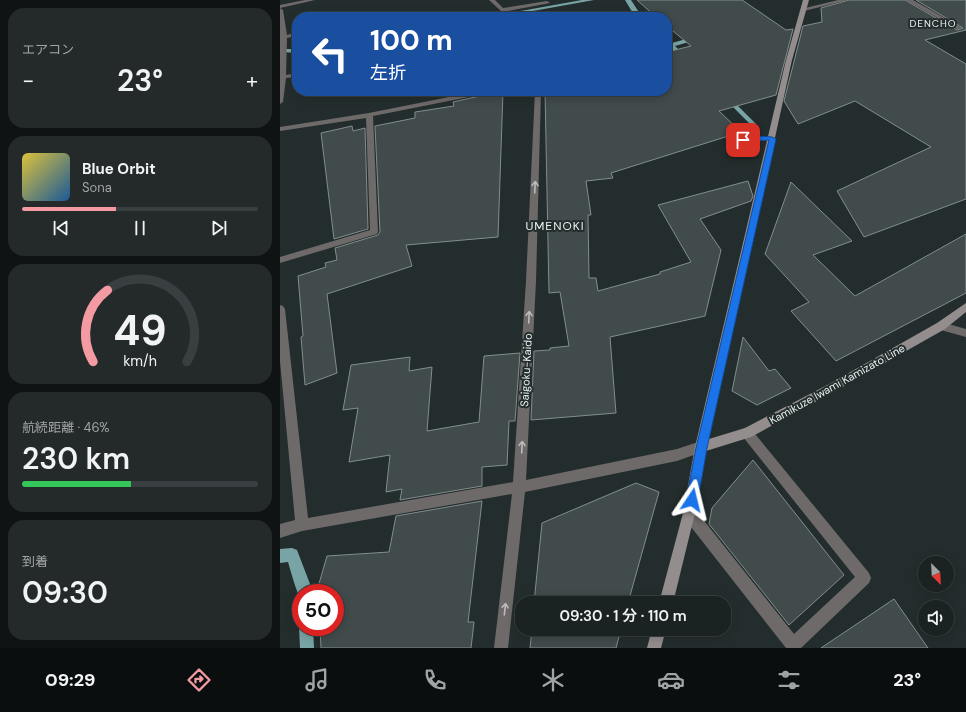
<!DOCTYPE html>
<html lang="ja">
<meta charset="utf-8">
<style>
:root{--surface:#1b2222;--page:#242a2a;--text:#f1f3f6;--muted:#a0a4a5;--line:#393f40;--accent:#f49aa2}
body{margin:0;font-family:"DM Sans","Noto Sans JP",sans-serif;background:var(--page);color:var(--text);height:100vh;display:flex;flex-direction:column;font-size:15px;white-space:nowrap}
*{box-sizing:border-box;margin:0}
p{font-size:13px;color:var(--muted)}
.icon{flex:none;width:22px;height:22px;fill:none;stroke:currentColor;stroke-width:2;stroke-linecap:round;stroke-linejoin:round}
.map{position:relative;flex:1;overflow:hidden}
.panel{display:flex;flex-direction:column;gap:8px;padding:8px;background:#0f1313;width:280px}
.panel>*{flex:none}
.hud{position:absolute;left:12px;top:12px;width:380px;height:84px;border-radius:16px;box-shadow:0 2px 10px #0003,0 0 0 1px var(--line);background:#1a4fa0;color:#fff;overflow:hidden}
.needle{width:26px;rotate:156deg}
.controls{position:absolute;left:638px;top:556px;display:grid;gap:8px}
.controls a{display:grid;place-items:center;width:36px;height:36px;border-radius:50%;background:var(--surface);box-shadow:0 2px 10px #0003,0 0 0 1px var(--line);font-size:20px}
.speed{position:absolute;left:12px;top:584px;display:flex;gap:8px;font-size:20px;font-weight:700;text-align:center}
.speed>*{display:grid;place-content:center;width:52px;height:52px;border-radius:50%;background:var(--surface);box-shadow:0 2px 10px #0003,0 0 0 1px var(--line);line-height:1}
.speed .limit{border:6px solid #d22;background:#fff;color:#111}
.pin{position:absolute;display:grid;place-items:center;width:34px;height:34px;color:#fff;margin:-17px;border-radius:8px;box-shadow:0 2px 6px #0006}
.me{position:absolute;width:44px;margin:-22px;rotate:10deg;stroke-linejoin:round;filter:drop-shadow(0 0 3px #0008)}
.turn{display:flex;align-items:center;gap:14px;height:84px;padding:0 12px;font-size:18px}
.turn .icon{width:52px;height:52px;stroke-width:2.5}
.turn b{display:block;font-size:28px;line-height:34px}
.big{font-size:30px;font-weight:600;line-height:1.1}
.panel .tile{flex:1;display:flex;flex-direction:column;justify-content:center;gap:6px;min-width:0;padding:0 14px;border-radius:16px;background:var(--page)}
.panel .dial{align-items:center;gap:0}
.dial svg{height:104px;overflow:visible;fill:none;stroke:var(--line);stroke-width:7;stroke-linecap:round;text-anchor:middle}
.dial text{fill:var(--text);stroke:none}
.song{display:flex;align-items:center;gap:12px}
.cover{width:48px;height:48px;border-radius:6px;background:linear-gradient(135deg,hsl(50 70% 55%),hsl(210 70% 35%))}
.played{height:4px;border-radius:2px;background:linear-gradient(90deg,var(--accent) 40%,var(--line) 40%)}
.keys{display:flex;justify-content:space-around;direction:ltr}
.heat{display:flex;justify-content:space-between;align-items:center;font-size:22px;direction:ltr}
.charge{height:6px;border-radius:3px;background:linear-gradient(90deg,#34c759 46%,var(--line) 0)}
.trip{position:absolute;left:235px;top:596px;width:216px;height:40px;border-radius:16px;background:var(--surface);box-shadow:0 2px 10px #0003,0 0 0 1px var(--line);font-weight:600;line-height:40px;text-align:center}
.tabs{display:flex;height:64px;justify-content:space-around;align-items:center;background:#0b0e0e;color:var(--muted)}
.tabs .icon{width:28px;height:28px}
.tabs .selected{color:var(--accent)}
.tabs b{font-size:18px;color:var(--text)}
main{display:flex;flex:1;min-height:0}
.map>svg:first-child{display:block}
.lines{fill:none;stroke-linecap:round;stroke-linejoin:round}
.stream{fill:#78a4a5;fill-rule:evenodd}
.building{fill:#414b4b;stroke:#828d8d}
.lane{fill:#6e6a6a;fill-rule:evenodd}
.street{fill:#6e6a6a;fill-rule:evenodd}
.secondary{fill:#948d8d;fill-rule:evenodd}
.oneway{stroke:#babcbc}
.route{fill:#1a73e8;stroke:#114b97}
.labels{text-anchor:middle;stroke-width:4;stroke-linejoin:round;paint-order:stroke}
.far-neighbourhood-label{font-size:10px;letter-spacing:1px;fill:#ecf2f2;stroke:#242d2d}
.street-label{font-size:11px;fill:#ecf2f2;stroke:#242d2d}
.neighbourhood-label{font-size:12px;letter-spacing:1px;fill:#ecf2f2;stroke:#242d2d}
</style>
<main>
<section class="panel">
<div class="tile"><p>エアコン</p>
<div class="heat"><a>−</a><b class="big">23°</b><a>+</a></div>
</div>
<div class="tile">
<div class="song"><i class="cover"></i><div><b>Blue Orbit</b><p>Sona</p></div></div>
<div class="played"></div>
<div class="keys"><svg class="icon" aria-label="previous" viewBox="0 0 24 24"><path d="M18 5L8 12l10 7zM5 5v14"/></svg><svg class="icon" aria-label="pause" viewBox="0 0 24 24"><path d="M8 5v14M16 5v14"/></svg><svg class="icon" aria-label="next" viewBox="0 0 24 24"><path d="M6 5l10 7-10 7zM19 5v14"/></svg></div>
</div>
<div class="tile dial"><svg viewBox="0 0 100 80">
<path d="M14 69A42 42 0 1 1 86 69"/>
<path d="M14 69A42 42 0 0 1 25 14" stroke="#f49aa2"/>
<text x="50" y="56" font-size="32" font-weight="700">49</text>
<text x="50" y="72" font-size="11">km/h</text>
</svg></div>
<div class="tile"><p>航続距離 · 46%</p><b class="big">230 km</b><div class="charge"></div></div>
<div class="tile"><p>到着</p><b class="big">09:30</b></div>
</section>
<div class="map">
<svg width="686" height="648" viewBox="0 0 686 648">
<rect width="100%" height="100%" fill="#242d2d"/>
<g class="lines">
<g class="stream">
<polygon points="302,0 314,0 220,17 207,17"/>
<polygon points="345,0 351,0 362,17 356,17 354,15"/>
<polygon points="417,36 420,38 419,39 395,46 407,58 407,60 403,60 387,45 387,40 392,43"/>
<polygon points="0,47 4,49 17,49 17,53 1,52"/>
<polygon points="444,96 448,96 476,124 476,126 472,126 444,98"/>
<path d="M12,548L17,550L30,584L31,593H21V599C18,597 10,569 8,562L0,563V549Z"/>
<polygon points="21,622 21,627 33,627 34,648 20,648 19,627"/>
</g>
</g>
<g class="building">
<polygon points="357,0 462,0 506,30 513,29 496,95 439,111 461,132 331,173 333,178 306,181 311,215 308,215 309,278 316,278 318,291 380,274 380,272 411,262 378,205 468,181 473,196 471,201 420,219 441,250 425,316 330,337 336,413 251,420 254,351 270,350 270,348 289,346 280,292 269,293 265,91 387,91 387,52 411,46 387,26 387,17 376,17"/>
<polygon points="569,0 625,0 677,30 683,28 636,0 686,0 686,30 645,40 686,64 686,199 584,237 557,191 651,147 575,101 518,124 504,101 523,26 542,22 541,8"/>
<polygon points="213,91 223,91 218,237 126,245 132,266 47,294 57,373 25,385 21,337 23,336 18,276 46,267 45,263 57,260 55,248 98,235 100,232 95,126 135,118 135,112 174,106 173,102 209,94"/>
<polygon points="72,126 73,131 85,128 88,229 54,239 41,133"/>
<polygon points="511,182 572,241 533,255 575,296 686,234 686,293 556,361 511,311 529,302 485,254"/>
<polygon points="463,337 489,371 495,369 511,388 477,405 452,391"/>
<polygon points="240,353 235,421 229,421 227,465 202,467 202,486 120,500 122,489 106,492 110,455 69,462 78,408 63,410 71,365 130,357 129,371 152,367 147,431 199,422 204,356"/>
<polygon points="473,460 564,575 509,625 429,524 432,508"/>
<polygon points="356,483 379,492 348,603 254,603 262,523"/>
<polygon points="202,501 188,622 194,622 191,648 41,648 40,627 55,627 55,593 39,593 38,587 47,556 109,552 116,516"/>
<polygon points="614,599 648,648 541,648"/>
<polygon points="252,629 341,629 336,648 250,648"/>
</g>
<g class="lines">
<g class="lane">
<polygon points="626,0 633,0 682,28 677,29"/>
<polygon points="467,427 471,429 589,573 591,578 589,583 521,648 506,648 404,518 403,513 404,508 409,507 414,508 514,634 575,577 463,437 461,433 463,429"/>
</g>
<g class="street">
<polygon points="25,0 35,0 0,8 3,10 7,35 17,32 17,36 7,38 6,75 17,73 17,77 6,78 3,102 0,104 0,5"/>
<polygon points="209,0 215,0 223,8 267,1 270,3 222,12"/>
<polygon points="558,0 568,0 524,11 521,9"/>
<polygon points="141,11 143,12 143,14 127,17 115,17"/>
<polygon points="268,15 326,15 329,17 265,17"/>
<polygon points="199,91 212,91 209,93 93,116 98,232 97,234 0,263 0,257 90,230 86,118 0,131 0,127 89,113"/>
<polygon points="255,91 261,91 256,281 246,480 397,449 421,441 425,443 427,447 425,451 397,461 245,492 228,648 214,648 232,494 22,531 0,538 0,524 15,520 0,361 0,305 3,306 5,309 28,518 233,482 246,281"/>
<path d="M479,136L492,137L496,139C492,141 463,142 459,140L463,138Z"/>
<polygon points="661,322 686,329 686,337 657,329 656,326 657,323"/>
</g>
<g class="secondary">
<polygon points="523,0 529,0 512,60 429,439 465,428 551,383 657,323 686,303 686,312 665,329 559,389 471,437 426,451 415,513 393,603 379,603 403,513 415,447 506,60"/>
<polygon points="372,629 386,629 381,648 367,648"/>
</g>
</g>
<defs><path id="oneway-shaft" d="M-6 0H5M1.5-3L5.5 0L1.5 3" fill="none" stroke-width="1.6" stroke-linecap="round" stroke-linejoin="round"/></defs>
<g class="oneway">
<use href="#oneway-shaft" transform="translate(255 187) rotate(-87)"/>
<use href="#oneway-shaft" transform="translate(249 317) rotate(-87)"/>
<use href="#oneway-shaft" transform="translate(242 447) rotate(-87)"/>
<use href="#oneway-shaft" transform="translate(225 609) rotate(-83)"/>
</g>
<path class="route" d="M478,136L492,137L496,139L427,448L418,500L416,504L412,506L408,504L406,500L416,448L489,140C480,140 466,144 460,140L463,138Z"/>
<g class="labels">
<g class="far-neighbourhood-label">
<text x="653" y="27">DENCHO</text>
</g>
<g class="street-label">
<text transform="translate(246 370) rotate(-87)" y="4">Saigoku-Kaido</text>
<text transform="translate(557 384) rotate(-29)" y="4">Kamikuze Iwami Kamizato Line</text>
</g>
<g class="neighbourhood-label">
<text x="275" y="230">UMENOKI</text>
</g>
</g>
</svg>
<div class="controls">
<a><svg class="needle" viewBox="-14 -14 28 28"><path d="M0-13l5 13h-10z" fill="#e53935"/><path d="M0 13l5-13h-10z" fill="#a0a4a5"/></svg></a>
<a><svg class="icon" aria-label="sound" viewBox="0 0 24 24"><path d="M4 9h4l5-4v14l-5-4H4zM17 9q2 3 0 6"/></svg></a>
</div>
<div class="speed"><div class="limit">50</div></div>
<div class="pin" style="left:463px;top:140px;background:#d93025"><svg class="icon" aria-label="arrive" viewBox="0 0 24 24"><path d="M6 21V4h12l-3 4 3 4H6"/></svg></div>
<svg class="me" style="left:412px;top:500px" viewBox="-20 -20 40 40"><path d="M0-17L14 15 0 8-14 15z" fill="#1a73e8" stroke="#fff" stroke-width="4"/></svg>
<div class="trip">09:30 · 1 分 · 110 m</div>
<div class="hud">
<div class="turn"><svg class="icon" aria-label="left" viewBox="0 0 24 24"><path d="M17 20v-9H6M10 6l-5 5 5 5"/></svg><div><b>100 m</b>左折</div></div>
</div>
</div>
</main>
<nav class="tabs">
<b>09:29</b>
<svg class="icon selected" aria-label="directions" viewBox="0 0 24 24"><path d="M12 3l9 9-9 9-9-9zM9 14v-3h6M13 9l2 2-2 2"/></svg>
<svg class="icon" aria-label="music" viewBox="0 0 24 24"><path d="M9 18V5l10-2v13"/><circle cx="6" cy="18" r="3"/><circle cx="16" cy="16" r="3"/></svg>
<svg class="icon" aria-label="phone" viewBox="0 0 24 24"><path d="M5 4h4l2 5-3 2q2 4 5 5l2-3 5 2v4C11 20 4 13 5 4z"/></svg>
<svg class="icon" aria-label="climate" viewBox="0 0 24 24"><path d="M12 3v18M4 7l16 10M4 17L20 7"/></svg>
<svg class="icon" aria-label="car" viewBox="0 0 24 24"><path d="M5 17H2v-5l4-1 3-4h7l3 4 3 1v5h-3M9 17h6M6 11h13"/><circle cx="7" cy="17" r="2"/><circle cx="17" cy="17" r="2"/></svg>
<svg class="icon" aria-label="filters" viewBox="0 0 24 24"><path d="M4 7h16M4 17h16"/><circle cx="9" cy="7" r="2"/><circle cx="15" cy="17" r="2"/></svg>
<b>23°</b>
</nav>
